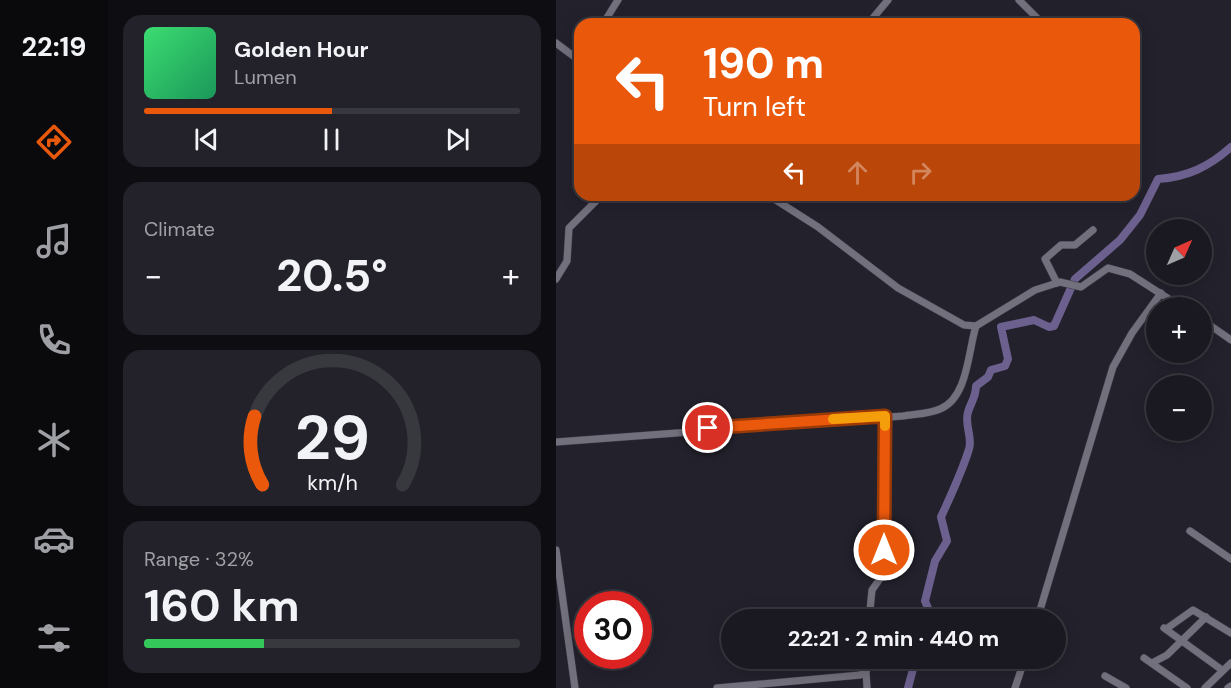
<!DOCTYPE html>
<meta charset="utf-8">
<style>
:root{--surface:#1a1921;--page:#23222a;--text:#f1f3f6;--muted:#9fa0a5;--line:#38383f;--accent:#ea580c}
body{margin:0;font-family:"DM Sans",sans-serif;background:var(--page);color:var(--text);height:100vh;display:flex;flex-direction:column;font-size:22px;white-space:nowrap}
*{box-sizing:border-box;margin:0}
p{font-size:20px;color:var(--muted)}
.icon{flex:none;width:33px;height:33px;fill:none;stroke:currentColor;stroke-width:2;stroke-linecap:round;stroke-linejoin:round}
.map{position:relative;flex:1;overflow:hidden}
.drawer{display:flex;flex-direction:column;gap:15px;padding:15px;background:#0e0e12;width:448px}
.drawer>*{flex:none}
.guide{position:absolute;left:18px;top:18px;width:566px;height:183px;border-radius:18px;box-shadow:0 3px 15px #0003,0 0 0 2px var(--line);background:#ea580c;color:#fff;overflow:hidden}
.needle{width:39px;rotate:45deg}
.fabs{position:absolute;left:590px;top:219px;display:grid;gap:12px}
.fabs a{display:grid;place-items:center;width:66px;height:66px;border-radius:50%;background:var(--surface);box-shadow:0 3px 15px #0003,0 0 0 2px var(--line);font-size:30px}
.speed{position:absolute;left:18px;top:591px;display:flex;gap:12px;font-size:30px;font-weight:700;text-align:center}
.speed>*{display:grid;place-content:center;width:78px;height:78px;border-radius:50%;background:var(--surface);box-shadow:0 3px 15px #0003,0 0 0 2px var(--line);line-height:1}
.speed .limit{border:9px solid #d22;background:#fff;color:#111}
.pin{position:absolute;display:grid;place-items:center;width:51px;height:51px;color:#fff;margin:-26px;border:3px solid #fff;border-radius:50%;box-shadow:0 2px 6px #0007}
.me{position:absolute;width:66px;margin:-33px;rotate:0deg;stroke-linejoin:round;filter:drop-shadow(0 0 4px #0008)}
.turn{display:flex;align-items:center;gap:21px;height:126px;padding:0 30px;font-size:27px}
.turn .icon{width:78px;height:78px;stroke-width:2.5}
.turn b{display:block;font-size:42px;line-height:51px}
.lanes{display:flex;align-items:center;height:57px;padding:0 30px;background:#0003;justify-content:center;gap:30px;direction:ltr}
.lanes .off{opacity:.35}
.big{font-size:45px;font-weight:700;line-height:1.1}
.drawer .tile{flex:1;display:flex;flex-direction:column;justify-content:center;gap:9px;min-width:0;padding:0 21px;border-radius:18px;background:var(--page)}
.drawer .dial{align-items:center;gap:0}
.dial svg{height:156px;overflow:visible;fill:none;stroke:var(--line);stroke-width:7;stroke-linecap:round;text-anchor:middle}
.dial text{fill:var(--text);stroke:none}
.song{display:flex;align-items:center;gap:18px}
.cover{width:72px;height:72px;border-radius:9px;background:linear-gradient(135deg,hsl(140 70% 55%),hsl(150 70% 35%))}
.played{height:6px;border-radius:3px;background:linear-gradient(90deg,var(--accent) 50%,var(--line) 50%)}
.keys{display:flex;justify-content:space-around;direction:ltr}
.heat{display:flex;justify-content:space-between;align-items:center;font-size:33px;direction:ltr}
.charge{height:9px;border-radius:4px;background:linear-gradient(90deg,#34c759 32%,var(--line) 0)}
.trip{position:absolute;left:165px;top:609px;width:345px;height:60px;border-radius:30px;background:var(--surface);box-shadow:0 3px 15px #0003,0 0 0 2px var(--line);font-weight:700;line-height:60px;text-align:center}
main{display:flex;flex:1;min-height:0}
.menu{display:flex;flex-direction:column;width:108px;justify-content:space-around;align-items:center;background:#0a0a0d;color:var(--muted)}
.menu .icon{width:42px;height:42px}
.menu .selected{color:var(--accent)}
.menu b{font-size:27px;color:var(--text)}
.map>svg:first-child{display:block}
.lines{fill:none;stroke-linecap:round;stroke-linejoin:round}
.river{stroke:#6c618e;stroke-width:8}
.minor-casing{stroke:#3f3c46;stroke-width:8}
.minor{stroke:#73707d;stroke-width:7}
.route-casing{stroke:#983908;stroke-width:15}
.route{stroke:#ea580c;stroke-width:10}
.slow{stroke:#f59e0b;stroke-width:10}
</style>
<main>
<nav class="menu">
<b>22:19</b>
<svg class="icon selected" aria-label="directions" viewBox="0 0 24 24"><path d="M12 3l9 9-9 9-9-9zM9 14v-3h6M13 9l2 2-2 2"/></svg>
<svg class="icon" aria-label="music" viewBox="0 0 24 24"><path d="M9 18V5l10-2v13"/><circle cx="6" cy="18" r="3"/><circle cx="16" cy="16" r="3"/></svg>
<svg class="icon" aria-label="phone" viewBox="0 0 24 24"><path d="M5 4h4l2 5-3 2q2 4 5 5l2-3 5 2v4C11 20 4 13 5 4z"/></svg>
<svg class="icon" aria-label="climate" viewBox="0 0 24 24"><path d="M12 3v18M4 7l16 10M4 17L20 7"/></svg>
<svg class="icon" aria-label="car" viewBox="0 0 24 24"><path d="M5 17H2v-5l4-1 3-4h7l3 4 3 1v5h-3M9 17h6M6 11h13"/><circle cx="7" cy="17" r="2"/><circle cx="17" cy="17" r="2"/></svg>
<svg class="icon" aria-label="filters" viewBox="0 0 24 24"><path d="M4 7h16M4 17h16"/><circle cx="9" cy="7" r="2"/><circle cx="15" cy="17" r="2"/></svg>
</nav>
<section class="drawer">
<div class="tile">
<div class="song"><i class="cover"></i><div><b>Golden Hour</b><p>Lumen</p></div></div>
<div class="played"></div>
<div class="keys"><svg class="icon" aria-label="previous" viewBox="0 0 24 24"><path d="M18 5L8 12l10 7zM5 5v14"/></svg><svg class="icon" aria-label="pause" viewBox="0 0 24 24"><path d="M8 5v14M16 5v14"/></svg><svg class="icon" aria-label="next" viewBox="0 0 24 24"><path d="M6 5l10 7-10 7zM19 5v14"/></svg></div>
</div>
<div class="tile"><p>Climate</p>
<div class="heat"><a>−</a><b class="big">20.5°</b><a>+</a></div>
</div>
<div class="tile dial"><svg viewBox="0 0 100 80">
<path d="M14 69A42 42 0 1 1 86 69"/>
<path d="M14 69A42 42 0 0 1 10 34" stroke="#ea580c"/>
<text x="50" y="56" font-size="32" font-weight="700">29</text>
<text x="50" y="72" font-size="11">km/h</text>
</svg></div>
<div class="tile"><p>Range · 32%</p><b class="big">160 km</b><div class="charge"></div></div>
</section>
<div class="map">
<svg width="675" height="688" viewBox="0 0 675 688">
<rect width="100%" height="100%" fill="#23212c"/>
<g class="lines">
<g class="river">
<path d="M374,620L375,615L369,601L379,561L391,541L385,517C395,495 406,472 413,449C417,438 408,424 412,412C415,402 420,397 420,386L432,377L435,370L449,366L452,359L445,327L478,320L493,327L498,326L519,279L564,240L584,215L602,179C631,177 653,167 675,147"/>
<polyline points="352,688 357,669 366,658"/>
</g>
<defs>
<g id="minor">
<polyline points="463,0 487,24"/>
<polyline points="47,24 62,0"/>
<polyline points="312,24 332,0"/>
<polyline points="0,43 24,61"/>
<polyline points="212,195 262,227 342,288 408,325 420,326 479,290 504,282 525,287 552,268 574,274 627,308"/>
<polyline points="0,279 11,261 13,228 46,195"/>
<polyline points="501,283 489,259 505,245 519,245 537,230"/>
<polyline points="645,319 675,340"/>
<path d="M0,442L347,416C358,414 373,414 384,409C412,398 412,351 420,326"/>
<polyline points="634,531 675,559"/>
<polyline points="0,550 19,688"/>
<polyline points="313,620 316,590 328,573 329,416"/>
<polyline points="481,620 557,367 576,333 605,293"/>
<polyline points="608,628 666,670"/>
<polyline points="610,629 637,610 675,633"/>
<polyline points="588,658 631,688"/>
<polyline points="596,663 611,655 650,617"/>
<polyline points="310,672 311,688"/>
<polyline points="549,676 570,688"/>
<polyline points="161,688 304,675 310,672 312,658"/>
<polyline points="459,688 469,658"/>
<polyline points="649,688 675,663"/>
<polyline points="672,688 675,686"/>
</g>
</defs>
<use href="#minor" class="minor-casing"/>
<use href="#minor" class="minor"/>
</g>
<g class="lines">
<defs>
<polyline id="route" points="152,428 329,416 328,550"/>
</defs>
<use href="#route" class="route-casing"/>
<use href="#route" class="route"/>
<polyline class="slow" points="277,419 329,416 329,426"/>
</g>
</svg>
<div class="fabs">
<a><svg class="needle" viewBox="-14 -14 28 28"><path d="M0-13l5 13h-10z" fill="#e53935"/><path d="M0 13l5-13h-10z" fill="#9fa0a5"/></svg></a>
<a>+</a>
<a>−</a>
</div>
<div class="speed"><div class="limit">30</div></div>
<div class="pin" style="left:152px;top:428px;background:#d93025"><svg class="icon" aria-label="arrive" viewBox="0 0 24 24"><path d="M6 21V4h12l-3 4 3 4H6"/></svg></div>
<svg class="me" style="left:328px;top:550px" viewBox="-20 -20 40 40"><circle r="17" fill="#ea580c" stroke="#fff" stroke-width="3"/><path d="M0-11L8 9 0 5-8 9z" fill="#fff"/></svg>
<div class="trip">22:21 · 2 min · 440 m</div>
<div class="guide">
<div class="turn"><svg class="icon" aria-label="left" viewBox="0 0 24 24"><path d="M17 20v-9H6M10 6l-5 5 5 5"/></svg><div><b>190 m</b>Turn left</div></div>
<div class="lanes"><svg class="icon" aria-label="left" viewBox="0 0 24 24"><path d="M17 20v-9H6M10 6l-5 5 5 5"/></svg><svg class="icon off" aria-label="ahead" viewBox="0 0 24 24"><path d="M12 20V5M6 11l6-6 6 6"/></svg><svg class="icon off" aria-label="right" viewBox="0 0 24 24"><path d="M7 20v-9h11M14 6l5 5-5 5"/></svg></div>
</div>
</div>
</main>
